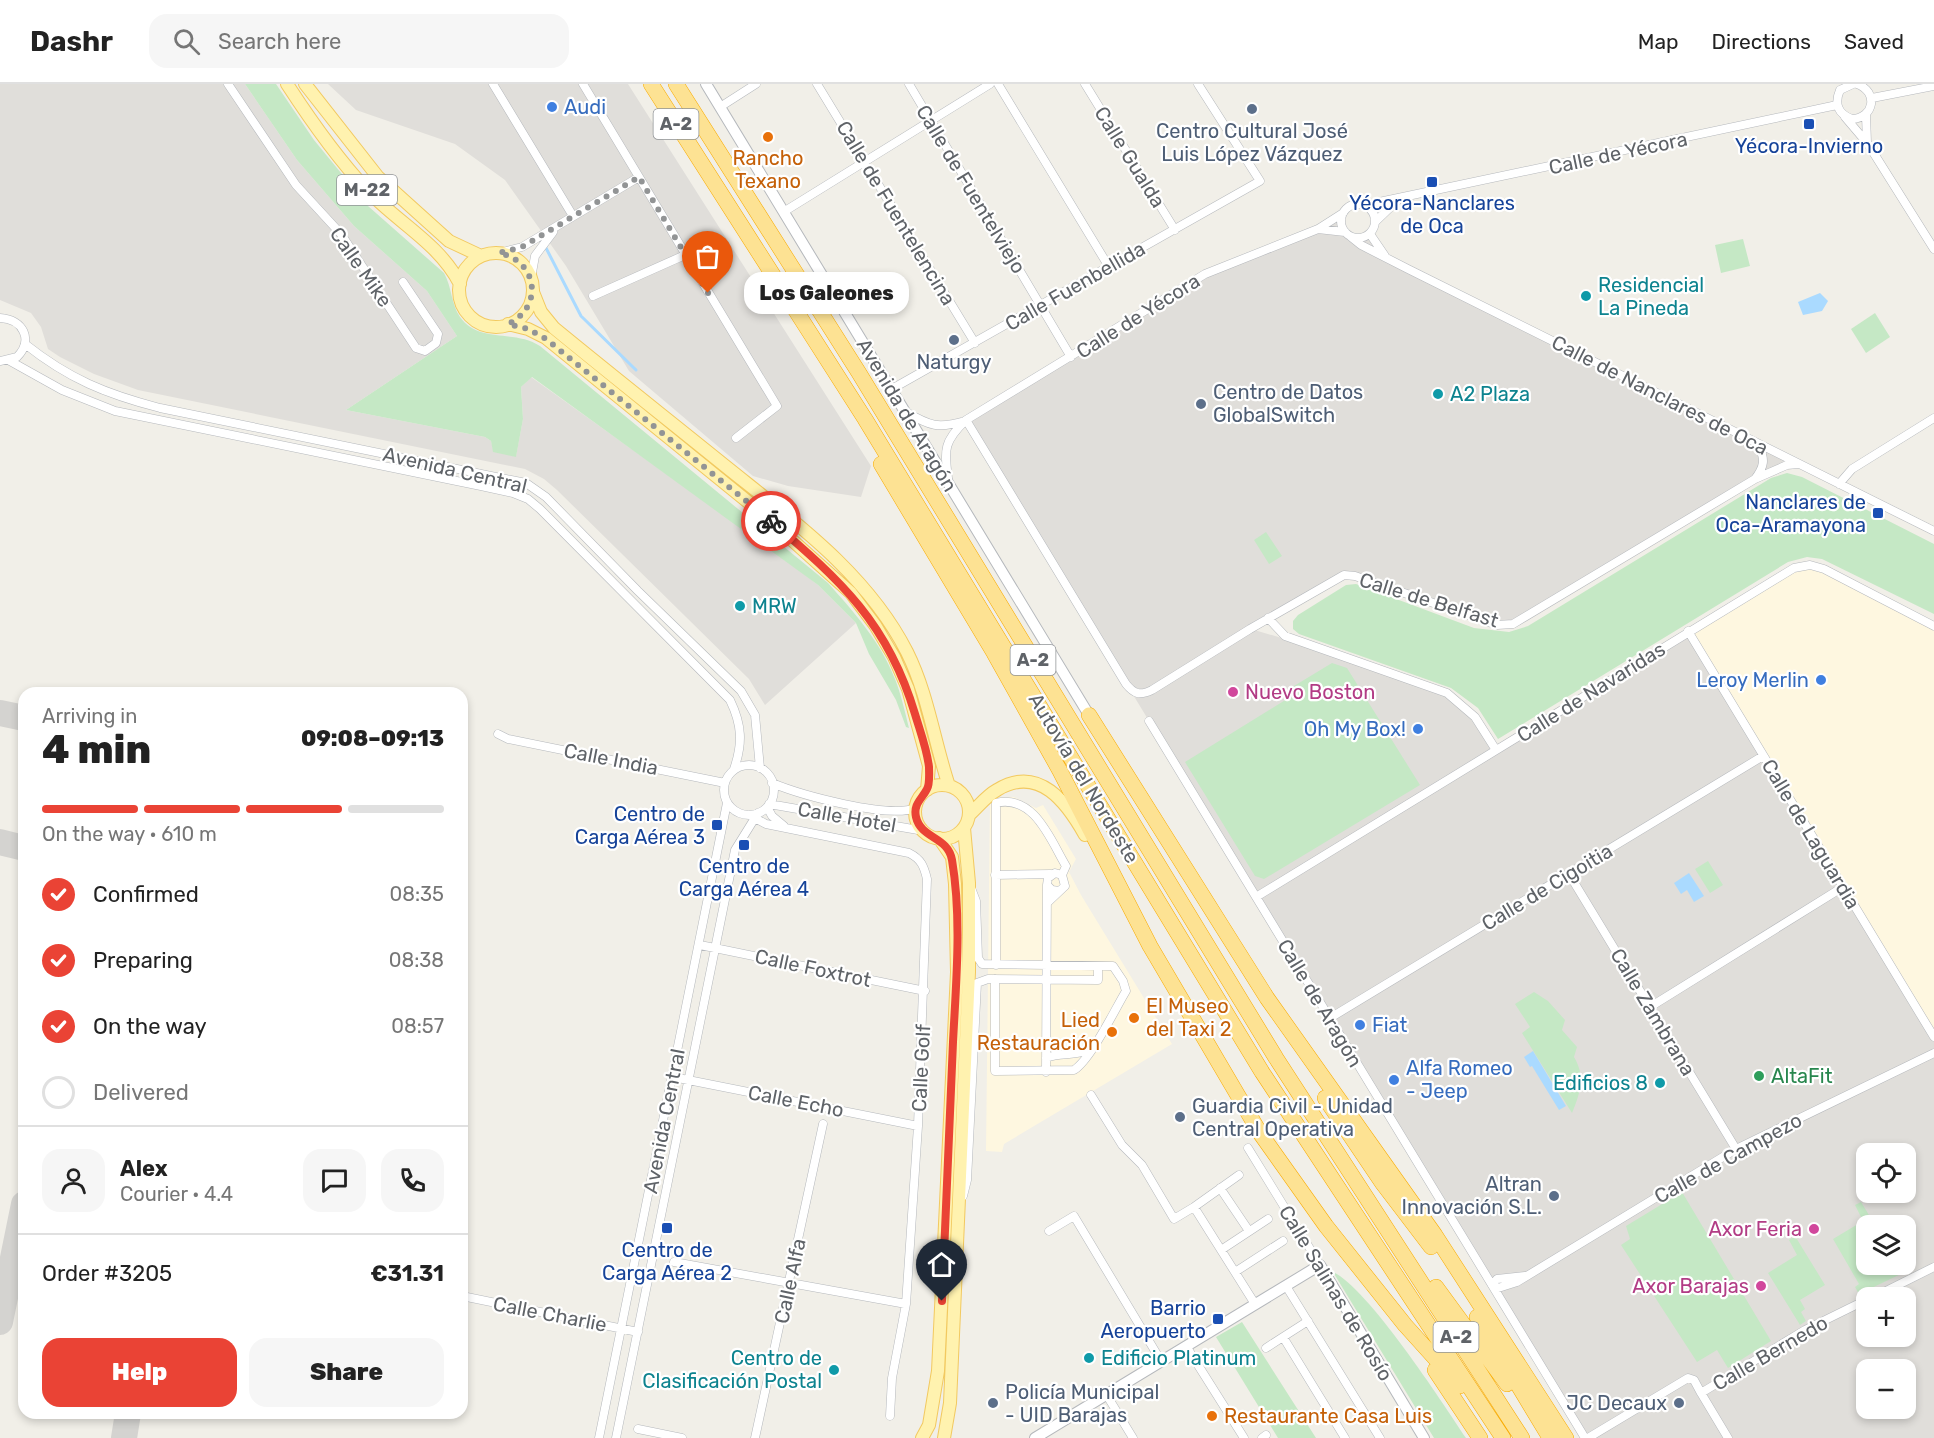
<!DOCTYPE html>
<meta charset="utf-8">
<style>
body{margin:0;font-family:Rubik,sans-serif;background:#f6f6f6;color:#222;height:100vh;display:flex;flex-direction:column;font-size:22px;white-space:nowrap}
*{box-sizing:border-box;margin:0}
p{font-size:20px;color:#767676}
.icon{flex:none;width:33px;height:33px;fill:none;stroke:currentColor;stroke-width:2;stroke-linecap:round;stroke-linejoin:round}
.map{position:relative;flex:1;overflow:hidden}
.details{position:absolute;left:18px;top:603px;width:450px;height:732px;display:flex;flex-direction:column;background:#fff;border-radius:18px;box-shadow:0 3px 9px #0003}
.details>*{flex:none}
.fabs{position:absolute;left:1856px;top:1059px;display:grid;gap:12px}
.fabs a{display:grid;place-items:center;width:60px;height:60px;border-radius:12px;background:#fff;box-shadow:0 3px 9px #0003;font-size:30px}
.pin{position:absolute;display:grid;place-items:center;width:51px;height:51px;color:#fff;margin:-62px -26px;border-radius:50% 50% 50% 0;rotate:-45deg;box-shadow:0 0 6px #0007}
.pin .icon{rotate:45deg}
.courier{position:absolute;display:grid;place-items:center;width:60px;height:60px;margin:-30px;border:4px solid #ea4335;border-radius:50%;background:#fff;color:#222;box-shadow:0 2px 8px #0007}
.bubble{position:absolute;height:42px;border-radius:18px;background:#fff;box-shadow:0 3px 9px #0003;font-size:20px;font-weight:800;line-height:42px;text-align:center}
.head em{font-style:normal;font-weight:800}
.head div{display:flex;flex-direction:column-reverse}
.head{display:flex;align-items:center;justify-content:space-between;height:102px;padding:0 24px}
h1{font-size:39px;font-weight:800;line-height:45px}
.bar{display:grid;grid-template-columns:repeat(4,1fr);gap:9px 6px;align-content:center;height:72px;padding:0 24px}
.bar i{height:8px;border-radius:4px;background:#e0e0e0}
.bar .current{background:#ea4335}
.bar p{grid-column:span 4}
.line{display:flex;align-items:center;gap:15px;padding:0 24px;border-top:2px solid #e0e0e0}
.line div{flex:1}
.round{display:grid;place-items:center;flex:none;width:63px;height:63px;border-radius:18px;background:#f6f6f6}
ol{padding:0 24px;list-style:none}
li{display:flex;align-items:center;gap:18px;height:66px}
li p{margin-inline-start:auto}
li .icon{padding:6px;border-radius:50%;background:#ea4335;color:#fff;stroke-width:4}
li:last-child{color:#767676}
li i{width:33px;height:33px;border:3px solid #e0e0e0;border-radius:50%}
.cta{display:flex;gap:12px;margin-top:auto;padding:12px 24px}
.cta a{flex:1;height:69px;border-radius:18px;background:#ea4335;color:#fff;font-size:24px;font-weight:800;line-height:69px;text-align:center}
.cta a+a{background:#f6f6f6;color:#222}
header{display:flex;align-items:center;gap:36px;box-sizing:border-box;height:84px;padding:0 30px;background:#fff;border-bottom:2px solid #e0e0e0}
header strong{font-size:28px}
nav{display:flex;gap:33px;margin-inline-start:auto;font-size:21px}
.search{width:420px;height:54px;background:#f6f6f6;display:flex;align-items:center;gap:15px;box-sizing:border-box;padding:0 21px;border-radius:18px;color:#767676;font-size:22px}
.map>svg:first-child{display:block}
</style>
<header>
<strong>Dashr</strong>
<div class="search"><svg class="icon" aria-label="search" viewBox="0 0 24 24"><circle cx="10" cy="10" r="6"/><path d="M15 15l6 6"/></svg>Search here</div>
<nav><a>Map</a><a>Directions</a><a>Saved</a></nav>
</header>
<div class="map">
<svg width="1934" height="1354" viewBox="0 0 1934 1354">
<rect width="100%" height="100%" fill="#f1efe8"/>
<path fill="#fef7e0" d="M1810 481 1934 542V953L1688 547 1761 504Z
M1000 713H1014L1036 724 1043 721 1076 775 1069 788 1081 811 1172 960 1004 1060 1002 1068 986 1067 990 718Z"/>
<path fill="#e0deda" fill-rule="evenodd" d="M0 0H245L297 76 354 142 427 207 457 252 346 326 485 353 491 357 493 365 516 372 523 335 521 303 531 293 778 470 818 501 856 539 765 621 749 595 557 406 544 395 525 385 138 306 94 290 60 273 48 265 41 243 31 229 0 216Z
M328 0H628L871 382 861 413 788 402 753 392 629 287 566 182 505 96 455 60 356 26Z
M1343 129 1342 142 1345 148 1358 154 1370 150 1386 174 1798 380 1775 386 1529 533 1497 541 1344 491 1251 545 1343 572 1447 609 1461 619 1496 666 1688 547 1934 953V1354H1585L966 336 1205 190 1318 145ZM1866 1070H1905V1108H1866ZM1866 1142H1905V1180H1866ZM1866 1214H1905V1252H1866ZM1866 1286H1905V1324H1866Z"/>
<path fill="#c5e8c5" d="M245 0H276L314 56 368 122 444 189C452 203 451 220 460 233 479 260 515 245 540 262L828 499C853 527 881 558 895 595 901 610 905 628 909 644L906 643 896 616 869 570 856 539 818 501 532 293 521 303 523 335 516 373 493 368 491 357 485 353 346 326 457 252 427 207 354 142 297 76Z
M1743 155 1750 182 1721 189 1715 161Z
M1875 229 1890 253 1866 269 1851 245Z
M1787 389 1802 393 1934 460V530L1822 475 1807 473 1788 478 1498 655 1478 624 1451 604 1299 550 1293 545V537L1298 531 1346 501 1356 500 1474 544 1509 548 1528 542 1771 394Z
M1266 448 1282 472 1269 480 1254 456Z
M1332 579 1347 584 1420 701 1264 795 1255 792 1185 678 1287 615 1284 608Z
M1708 777 1723 801 1710 809 1695 785Z
M1534 908 1548 917 1565 936 1562 946 1577 963 1574 973C1586 993 1580 1009 1572 1029L1522 949 1530 943 1515 920Z
M1682 1108 1771 1257 1728 1284 1717 1266 1697 1278 1621 1161 1630 1155 1626 1142Z
M1861 1118 1875 1141 1866 1142V1180L1899 1181 1903 1189 1859 1210 1855 1203 1859 1200 1833 1155 1863 1137 1855 1121Z
M1795 1152 1825 1201 1800 1216 1805 1225 1801 1228 1806 1237 1800 1241 1768 1189 1797 1171 1789 1156Z
M1333 1188C1368 1204 1442 1318 1466 1354H1434Z
M1242 1238 1316 1354H1278L1216 1253Z"/>
<path fill="#aadaff" d="M1820 209 1828 217 1822 227 1803 231 1798 218Z
M1689 789 1704 812 1694 818 1687 806 1681 810 1674 799Z
M1533 967 1566 1022 1559 1026 1532 982 1530 983 1524 973Z"/>
<g fill="none" stroke-linecap="round" stroke-linejoin="round">
<path stroke="#aadaff" stroke-width="3" d="M546 164 581 232 636 286"/>
<path stroke="#d4d3d0" stroke-width="26" d="M0 629 24 634
M0 758 24 764
M0 1238 24 1120
M124 1354 128 1329"/>
<g stroke="#b5b8bc" stroke-width="9">
<path id="minor" d="M228 0 296 101 341 150 416 264 425 267 436 259 438 250 403 198
M493 0 573 132
M583 0 777 322 736 354
M817 0 975 259
M909 0 1071 273
M998 0 1109 183
M1085 0 1175 146
M1853 0 1840 6C1834 20 1838 30 1852 35 1874 34 1879 8 1857 0
M1872 14 1934 2
M720 23 756 0
M1866 31 1867 59
M1845 33 1868 60 1934 165
M1341 137a17 17 0 1 1 34 0a17 17 0 1 1-34 0Z
M1365 121 1837 21
M785 127 990 0
M1376 137 1399 115
M1318 145 1345 148
M1370 150 1385 172
M1351 153 1361 161 1408 185 1934 447
M499 169 522 163 639 93
M531 194 535 172 553 148
M593 212 685 171 712 153
M0 234C23 235 34 256 17 273L0 277
M25 260C69 295 106 310 160 324L526 399 546 413 638 507 741 607 755 631 760 684
M10 277 62 306 115 327 481 402 513 409 528 415 540 425 730 616C742 641 743 659 734 685
M890 306 1260 97 1198 0
M906 328C930 342 938 345 965 337
M966 336 1126 600C1134 610 1140 612 1152 606L1250 545 1344 491 1355 492 1497 541 1513 540 1755 395 1787 381 1798 380
M948 394C944 365 944 357 966 336L1205 190 1318 145 1343 129
M1755 395C1764 383 1766 375 1758 362
M1839 400 1852 385 1934 334
M1268 534 1285 552 1447 609 1475 633 1496 666
M1688 547 1934 953
M1149 637 1585 1354
M498 650 508 655 725 699
M724 706a25 25 0 1 1 50 0a25 25 0 1 1-50 0Z
M772 699C801 711 888 735 916 724
M769 720 924 747
M767 723 772 732 784 742
M749 731 766 740 909 769C921 775 924 782 927 795L918 1042 906 1220 892 1294 890 1332
M1569 790 1736 1065
M995 791 1051 790
M971 804 976 817 978 874 982 880 1113 882 1123 897 1126 907C1114 927 1091 975 1074 986L995 987V895
M1256 813 1794 484 1810 481 1824 485 1934 542
M1048 818 1065 802 1062 791 1055 789 1048 794 1047 801 1052 806 1059 807
M700 861 925 907
M996 881V719C1034 710 1050 755 1066 782L1062 791
M1650 923 1843 803
M1330 934 1763 672
M1046 974C1061 967 1081 974 1092 962
M1046 988 1047 801
M673 993 918 1042
M1091 1011 1122 1061 1142 1081 1174 1135 1194 1123 1255 1220
M1248 1064 1320 1181
M1220 1104 1249 1147
M963 1112 967 1096 977 899 988 895 1098 896V882
M1194 1123 1239 1091
M1049 1147 1074 1132 1161 1277
M1221 1166 1268 1135
M674 1178 906 1220
M1235 1188 1283 1157
M1492 1201 1497 1195 1525 1192
M1286 1202 1380 1354
M1495 1205 1517 1198 1736 1065 1934 969
M462 1212 638 1248
M1872 1214 1934 1183
M1308 1237 1283 1253 1345 1354
M1186 1262 1244 1354
M1266 1264 1283 1253
M1701 1309 1728 1354
M1106 1310 1133 1354
M638 1345 682 1354
M599 1354 727 719
M616 1354 735 766 758 729
M755 1354 823 1040
M1262 1354 1266 1351
M1588 1354 1688 1294 1694 1296 1701 1309 1805 1246 1866 1216"/>
</g>
<g stroke="#b5b8bc" stroke-width="12">
<path id="tertiary" d="M706 0 1089 631
M1035 1354 1320 1181 1424 1354"/>
</g>
<g stroke="#f2c960" stroke-width="14">
<path id="primary" d="M287 0C311 37 337 74 367 106 398 139 439 159 460 200
M305 0 378 93 449 157 481 172
M459 206a37 37 0 1 1 74 0a37 37 0 1 1-74 0Z
M533 208 541 228 554 244C610 290 667 335 724 381 791 435 867 489 907 568 928 610 934 657 949 702
M508 240 528 245 546 254 764 431 851 509 875 541 894 573 908 605 929 682 927 706
M915 728a27 27 0 1 1 54 0a27 27 0 1 1-54 0Z
M969 731C978 723 986 712 997 706 1039 680 1067 719 1085 751
M922 1354 929 1341 938 1287 957 888 955 800 952 773 939 754
M944 1354 950 1319 969 888V799L964 744"/>
</g>
<g stroke="#f9ab00" stroke-width="16">
<path id="motorway" d="M651 0 865 335 1262 988 1503 1354
M676 0 859 289 1276 974 1522 1354
M881 380 994 569 1060 687 1150 862 1260 1049 1326 1142 1405 1241 1460 1302
M1089 631 1267 914 1435 1151 1566 1354
M1325 1014 1383 1100 1431 1163
M1436 1203 1507 1300
M1477 1233 1550 1354
M1435 1286 1480 1354"/>
</g>
<use href="#minor" stroke="#fff" stroke-width="8"/>
<use href="#tertiary" stroke="#fff" stroke-width="10"/>
<use href="#primary" stroke="#fff2af" stroke-width="12"/>
<use href="#motorway" stroke="#fde293" stroke-width="15"/>
</g>
<g fill="none" stroke-linecap="round" stroke-linejoin="round">
<path stroke="#929495" stroke-width="6" stroke-dasharray="0 10.8" d="M708 209 639 93 522 163 499 169C538 177 544 223 508 240L528 245 546 255 771 437"/>
<path stroke="#ea4335" stroke-width="8" d="M771 437C841 497 888 539 915 630 920 647 927 665 929 683 929 689 930 700 927 705 922 715 913 720 916 733 921 755 948 752 952 776 962 835 956 899 953 958 950 1044 945 1130 942 1217"/>
</g>
<g fill="#3f7fe0" stroke="#fff" stroke-width="2">
<circle cx="552" cy="23" r="6"/>
<circle cx="1821" cy="596" r="6"/>
<circle cx="1418" cy="645" r="6"/>
<circle cx="1360" cy="941" r="6"/>
<circle cx="1394" cy="996" r="6"/>
</g>
<g fill="#5c6f8a" stroke="#fff" stroke-width="2">
<circle cx="1252" cy="25" r="6"/>
<circle cx="954" cy="256" r="6"/>
<circle cx="1201" cy="320" r="6"/>
<circle cx="1180" cy="1033" r="6"/>
<circle cx="1554" cy="1112" r="6"/>
<circle cx="993" cy="1319" r="6"/>
<circle cx="1679" cy="1319" r="6"/>
</g>
<g fill="#1a4fb4" stroke="#fff" stroke-width="2">
<rect x="1803" y="34" width="12" height="12" rx="3"/>
<rect x="1426" y="92" width="12" height="12" rx="3"/>
<rect x="1872" y="423" width="12" height="12" rx="3"/>
<rect x="711" y="735" width="12" height="12" rx="3"/>
<rect x="738" y="755" width="12" height="12" rx="3"/>
<rect x="661" y="1138" width="12" height="12" rx="3"/>
<rect x="1212" y="1229" width="12" height="12" rx="3"/>
</g>
<g fill="#e8710a" stroke="#fff" stroke-width="2">
<circle cx="768" cy="53" r="6"/>
<circle cx="1134" cy="934" r="6"/>
<circle cx="1112" cy="948" r="6"/>
<circle cx="1212" cy="1332" r="6"/>
</g>
<g fill="#0f9aa8" stroke="#fff" stroke-width="2">
<circle cx="1586" cy="212" r="6"/>
<circle cx="1438" cy="310" r="6"/>
<circle cx="740" cy="522" r="6"/>
<circle cx="1660" cy="999" r="6"/>
<circle cx="1089" cy="1274" r="6"/>
<circle cx="834" cy="1286" r="6"/>
</g>
<g fill="#d1479c" stroke="#fff" stroke-width="2">
<circle cx="1233" cy="608" r="6"/>
<circle cx="1814" cy="1145" r="6"/>
<circle cx="1761" cy="1202" r="6"/>
</g>
<circle fill="#2e9e5b" stroke="#fff" stroke-width="2" cx="1759" cy="992" r="6"/>
<g text-anchor="middle" dominant-baseline="central" stroke-width="4.5" stroke-linejoin="round" paint-order="stroke">
<g fill="#fff" stroke="#8f9295" stroke-width="1.5">
<rect x="653.5" y="25" width="45" height="30" rx="4.5"/>
<rect x="337" y="91" width="60" height="30" rx="4.5"/>
<rect x="1010.5" y="561" width="45" height="30" rx="4.5"/>
<rect x="1433.5" y="1238" width="45" height="30" rx="4.5"/>
</g>
<g font-size="18" font-weight="bold" fill="#5f6368">
<text x="676" y="40">A-2</text>
<text x="367" y="106">M-22</text>
<text x="1033" y="576">A-2</text>
<text x="1456" y="1253">A-2</text>
</g>
<g font-size="20" fill="#366cbe" stroke="#fff" text-anchor="start">
<text x="564" y="23">Audi</text>
<text x="1809" y="596" text-anchor="end">Leroy Merlin</text>
<text x="1406" y="645" text-anchor="end">Oh My Box!</text>
<text x="1372" y="941">Fiat</text>
<text x="1406" y="984">Alfa Romeo<tspan x="1406" dy="23">- Jeep</tspan></text>
</g>
<g font-size="20" fill="#4e5e75" stroke="#fff" text-anchor="start">
<text x="1252" y="47" text-anchor="middle">Centro Cultural José<tspan x="1252" dy="23">Luis López Vázquez</tspan></text>
<text x="954" y="278" text-anchor="middle">Naturgy</text>
<text x="1213" y="308">Centro de Datos<tspan x="1213" dy="23">GlobalSwitch</tspan></text>
<text x="1192" y="1022">Guardia Civil - Unidad<tspan x="1192" dy="23">Central Operativa</tspan></text>
<text x="1542" y="1100" text-anchor="end">Altran<tspan x="1542" dy="23">Innovación S.L.</tspan></text>
<text x="1005" y="1308">Policía Municipal<tspan x="1005" dy="23">- UID Barajas</tspan></text>
<text x="1667" y="1319" text-anchor="end">JC Decaux</text>
</g>
<g font-size="20" fill="#164399" stroke="#fff">
<text x="1809" y="62">Yécora-Invierno</text>
<text x="1432" y="119">Yécora-Nanclares<tspan x="1432" dy="23">de Oca</tspan></text>
<text x="1866" y="418" text-anchor="end">Nanclares de<tspan x="1866" dy="23">Oca-Aramayona</tspan></text>
<text x="705" y="730" text-anchor="end">Centro de<tspan x="705" dy="23">Carga Aérea 3</tspan></text>
<text x="744" y="782">Centro de<tspan x="744" dy="23">Carga Aérea 4</tspan></text>
<text x="667" y="1166">Centro de<tspan x="667" dy="23">Carga Aérea 2</tspan></text>
<text x="1206" y="1224" text-anchor="end">Barrio<tspan x="1206" dy="23">Aeropuerto</tspan></text>
</g>
<g font-size="20" fill="#5f6368" stroke="#fff">
<text transform="translate(1618 69) rotate(-12)">Calle de Yécora</text>
<text transform="translate(1130 73) rotate(58)">Calle Gualda</text>
<text transform="translate(971 105) rotate(59)">Calle de Fuentelviejo</text>
<text transform="translate(896 129) rotate(59)">Calle de Fuentelencina</text>
<text transform="translate(361 183) rotate(55)">Calle Mike</text>
<text transform="translate(1075 202) rotate(-30)">Calle Fuenbellida</text>
<text transform="translate(1138 232) rotate(-32)">Calle de Yécora</text>
<text transform="translate(1660 311) rotate(27)">Calle de Nanclares de Oca</text>
<text transform="translate(907 331) rotate(59)">Avenida de Aragón</text>
<text transform="translate(455 386) rotate(13)">Avenida Central</text>
<text transform="translate(1429 516) rotate(17)">Calle de Belfast</text>
<text transform="translate(1591 608) rotate(-32)">Calle de Navaridas</text>
<text transform="translate(611 675) rotate(11)">Calle India</text>
<text transform="translate(1084 694) rotate(59)">Autovía del Nordeste</text>
<text transform="translate(847 733) rotate(10)">Calle Hotel</text>
<text transform="translate(1811 750) rotate(59)">Calle de Laguardia</text>
<text transform="translate(1547 803) rotate(-31)">Calle de Cigoitia</text>
<text transform="translate(813 884) rotate(12)">Calle Foxtrot</text>
<text transform="translate(1320 919) rotate(59)">Calle de Aragón</text>
<text transform="translate(1653 928) rotate(59)">Calle Zambrana</text>
<text transform="translate(921 984) rotate(-87)">Calle Golf</text>
<text transform="translate(796 1017) rotate(11)">Calle Echo</text>
<text transform="translate(664 1037) rotate(-79)">Avenida Central</text>
<text transform="translate(1728 1074) rotate(-29)">Calle de Campezo</text>
<text transform="translate(790 1197) rotate(-78)">Calle Alfa</text>
<text transform="translate(1336 1209) rotate(59)">Calle Salinas de Rosío</text>
<text transform="translate(550 1230) rotate(11)">Calle Charlie</text>
<text transform="translate(1770 1269) rotate(-30)">Calle Bernedo</text>
</g>
<g font-size="20" fill="#c56008" stroke="#fff" text-anchor="start">
<text x="768" y="74" text-anchor="middle">Rancho<tspan x="768" dy="23">Texano</tspan></text>
<text x="1146" y="922">El Museo<tspan x="1146" dy="23">del Taxi 2</tspan></text>
<text x="1100" y="936" text-anchor="end">Lied<tspan x="1100" dy="23">Restauración</tspan></text>
<text x="1224" y="1332">Restaurante Casa Luis</text>
</g>
<g font-size="20" fill="#0d838f" stroke="#fff" text-anchor="start">
<text x="1598" y="201">Residencial<tspan x="1598" dy="23">La Pineda</tspan></text>
<text x="1450" y="310">A2 Plaza</text>
<text x="752" y="522">MRW</text>
<text x="1648" y="999" text-anchor="end">Edificios 8</text>
<text x="822" y="1274" text-anchor="end">Centro de<tspan x="822" dy="23">Clasificación Postal</tspan></text>
<text x="1101" y="1274">Edificio Platinum</text>
</g>
<g font-size="20" fill="#b23c85" stroke="#fff" text-anchor="end">
<text x="1245" y="608" text-anchor="start">Nuevo Boston</text>
<text x="1802" y="1145">Axor Feria</text>
<text x="1749" y="1202">Axor Barajas</text>
</g>
<g font-size="20" fill="#27864d" stroke="#fff" text-anchor="start">
<text x="1771" y="992">AltaFit</text>
</g>
</g>
</svg>
<div class="fabs">
<a><svg class="icon" aria-label="locate" viewBox="0 0 24 24"><circle cx="12" cy="12" r="6"/><path d="M12 2v4M12 18v4M2 12h4M18 12h4"/></svg></a>
<a><svg class="icon" aria-label="layers" viewBox="0 0 24 24"><path d="M12 4l9 5-9 5-9-5zM3 14l9 5 9-5"/></svg></a>
<a>+</a>
<a>−</a>
</div>
<div class="pin" style="left:708px;top:209px;background:#ea580c"><svg class="icon" aria-label="bag" viewBox="0 0 24 24"><path d="M5 8h14l-1 12H6zM9 8a3 3 0 0 1 6 0"/></svg></div>
<div class="pin" style="left:942px;top:1217px;background:#1f2937"><svg class="icon" aria-label="home" viewBox="0 0 24 24"><path d="M3 11l9-7 9 7M6 9v11h12V9"/></svg></div>
<div class="courier" style="left:771px;top:437px"><svg class="icon" aria-label="bike" viewBox="0 0 24 24"><circle cx="6" cy="16" r="4"/><circle cx="18" cy="16" r="4"/><path d="M6 16l4-8h5l3 8M10 8l3 8H6M13 5h3"/></svg></div>
<div class="bubble" style="left:744px;top:188px;width:165px">Los Galeones</div>
<section class="details">
<div class="head"><div><h1>4 min</h1><p>Arriving in</p></div><em>09:08–09:13</em></div>
<div class="bar"><i class="current"></i><i class="current"></i><i class="current"></i><i></i><p>On the way · 610 m</p></div>
<ol>
<li><svg class="icon" aria-label="check" viewBox="0 0 24 24"><path d="M5 12l5 5 9-10"/></svg>Confirmed<p>08:35</p></li>
<li><svg class="icon" aria-label="check" viewBox="0 0 24 24"><path d="M5 12l5 5 9-10"/></svg>Preparing<p>08:38</p></li>
<li><svg class="icon" aria-label="check" viewBox="0 0 24 24"><path d="M5 12l5 5 9-10"/></svg>On the way<p>08:57</p></li>
<li><i></i>Delivered</li>
</ol>
<div class="line" style="height:108px"><a class="round"><svg class="icon" aria-label="person" viewBox="0 0 24 24"><circle cx="12" cy="8" r="4"/><path d="M4 21q1-7 8-7t8 7"/></svg></a><div><b>Alex</b><p>Courier · 4.4</p></div><a class="round"><svg class="icon" aria-label="chat" viewBox="0 0 24 24"><path d="M4 5h16v11H9l-5 4z"/></svg></a><a class="round"><svg class="icon" aria-label="phone" viewBox="0 0 24 24"><path d="M5 4h4l2 5-3 2q2 4 5 5l2-3 5 2v4C11 20 4 13 5 4z"/></svg></a></div>
<div class="line" style="height:78px"><div>Order #3205</div><b>€31.31</b></div>
<div class="cta"><a>Help</a><a>Share</a></div>
</section>
</div>
